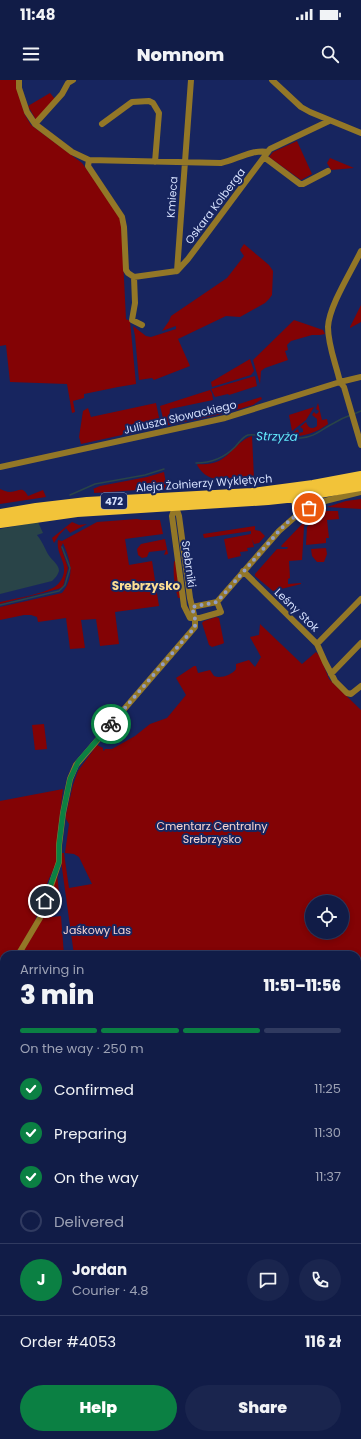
<!DOCTYPE html>
<meta charset="utf-8">
<style>
body{margin:0;font-family:Poppins,sans-serif;background:#1a254e;color:#f1f3f6;height:100vh;display:flex;flex-direction:column;font-size:15px;white-space:nowrap}
*{box-sizing:border-box;margin:0}
p{font-size:13px;color:#9ca1b4}
.icon{flex:none;width:22px;height:22px;fill:none;stroke:currentColor;stroke-width:2;stroke-linecap:round;stroke-linejoin:round}
.map{position:relative;flex:1;overflow:hidden}
.sheet{position:absolute;left:0px;top:871px;width:361px;height:488px;display:flex;flex-direction:column;background:#111c47;border-radius:12px 12px 0 0;box-shadow:0 2px 6px #0003,0 0 0 1px #303a60}
.sheet>*{flex:none}
.controls{position:absolute;left:305px;top:815px;display:grid;gap:8px}
.controls a{display:grid;place-items:center;width:44px;height:44px;border-radius:50%;background:#111c47;box-shadow:0 2px 6px #0003,0 0 0 1px #303a60;font-size:20px}
.pin{position:absolute;display:grid;place-items:center;width:34px;height:34px;color:#fff;margin:-17px;border:2px solid #fff;border-radius:50%;box-shadow:0 1px 4px #0007}
.courier{position:absolute;display:grid;place-items:center;width:40px;height:40px;margin:-20px;border:3px solid #0b8043;border-radius:50%;background:#fff;color:#222;box-shadow:0 1px 5px #0007}
.head em{font-style:normal;font-weight:800}
.head div{display:flex;flex-direction:column-reverse}
.head{display:flex;align-items:center;justify-content:space-between;height:68px;padding:0 20px}
h1{font-size:26px;font-weight:800;line-height:30px}
.bar{display:grid;grid-template-columns:repeat(4,1fr);gap:6px 4px;align-content:center;height:48px;padding:0 20px}
.bar i{height:5px;border-radius:3px;background:#303a60}
.bar .active{background:#0b8043}
.bar p{grid-column:span 4}
.line{display:flex;align-items:center;gap:10px;padding:0 20px;border-top:1px solid #303a60}
.line div{flex:1}
.round{display:grid;place-items:center;flex:none;width:42px;height:42px;border-radius:21px;background:#1a254e}
ol{padding:0 20px;list-style:none}
li{display:flex;align-items:center;gap:12px;height:44px}
li p{margin-inline-start:auto}
li .icon{padding:4px;border-radius:50%;background:#0b8043;color:#fff;stroke-width:4}
li:last-child{color:#9ca1b4}
li i{width:22px;height:22px;border:2px solid #303a60;border-radius:50%}
.primary-button{display:flex;gap:8px;margin-top:auto;padding:8px 20px}
.primary-button a{flex:1;height:46px;border-radius:24px;background:#0b8043;color:#fff;font-size:16px;font-weight:800;line-height:46px;text-align:center}
.primary-button a+a{background:#1a254e;color:#f1f3f6}
.status{display:flex;justify-content:space-between;align-items:center;height:28px;padding:0 20px;background:#111c47;direction:ltr}
.status svg{height:11px;fill:currentColor}
header{display:flex;justify-content:space-between;align-items:center;height:52px;padding:0 20px;background:#111c47;font-size:18px;font-weight:800}
.map>svg:first-child{display:block}
</style>
<div class="status"><b>11:48</b><svg viewBox="0 0 49 12"><path d="M0 12V9h3v3zM5 12V6h3v6zM10 12V3h3v9zM15 12V0h3v12zM26 1h20v11H26zM47 4h2v5h-2z"/></svg></div>
<header><svg class="icon" aria-label="menu" viewBox="0 0 24 24"><path d="M4 6h16M4 12h16M4 18h16"/></svg>Nomnom<svg class="icon" aria-label="search" viewBox="0 0 24 24"><circle cx="10" cy="10" r="6"/><path d="M15 15l6 6"/></svg></header>
<div class="map">
<svg width="361" height="1359" viewBox="0 0 361 1359">
<rect width="100%" height="100%" fill="#17255f"/>
<path fill="#830305" fill-rule="evenodd" d="M0 0H17V10L25 35 31 45 82 83 98 105 121 139 126 239 130 241 136 304 118 307 84 314V318L73 321 75 332 72 333 67 304 10 302 6 265 0 266Z
M50 13 55 19 36 40 28 26Z
M297 61 312 94 301 100 269 77 273 72Z
M330 78 354 88 331 90 327 83Z
M244 164 269 185 273 191 272 215 269 219 265 223 240 237 226 236 178 259 190 286 154 300 152 298 139 300 135 256 133 246 146 256 151 257 176 249V246L162 251 169 241 171 236 227 198 244 176 240 170Z
M361 225V242L350 248V247Z
M294 240 323 250 325 254 320 255H312L291 261 287 265 288 270 285 271 288 280 265 288 261 291 260 304 253 280Z
M250 279 254 291 251 295 212 307 211 302Z
M255 296 257 306 229 315 228 314 215 317 211 309Z
M210 310 212 313 213 320 170 329 169 340 222 330V334L165 346 160 326Z
M261 317 262 319 253 325 229 332 227 328Z
M156 323 161 347 129 354 128 352 123 353 122 355 81 364 79 357 83 331 88 328 91 337Z
M318 323 322 340 327 339 328 344C316 353 305 356 290 357V355L298 349 299 353 303 352V349L300 347 306 342C308 348 312 350 317 346V339L312 335 314 332 316 334 318 333 319 331 316 329Z
M314 327 306 340 292 351 289 335Z
M252 356 254 398 252 399 243 400 242 395C224 400 208 404 197 385L198 384C229 387 230 364 252 356Z
M164 392 167 409 166 410H138L94 413V410L93 409 100 406 147 397Z
M0 409C3 410 7 412 10 412 19 412 22 405 28 416L43 410 46 417 0 424Z
M361 419V429L327 427 346 421Z
M322 425V427L309 441 306 442 299 437Z
M323 431H338L339 439 327 440 329 458H326V463L306 465 307 447Z
M137 439 142 440H160L163 454 125 459 129 485 152 481 159 526 115 532 119 564 100 566 96 539 81 540 85 568 70 569 66 538 38 542 37 537 31 535H24L0 540V527L62 513C75 497 71 481 63 463L61 467 68 488 63 507 58 509 0 524V522C13 519 49 513 57 505 61 502 64 495 64 491 65 480 56 473 58 460L62 461 97 442Z
M72 442 79 445 87 444 70 453 66 448 59 455 54 463 52 458Z
M303 443 305 444 304 447 302 480 289 481 290 498 288 499V504L301 503V504L273 511 255 496V494L277 469H287L288 467H282L281 466Z
M255 446V450L260 451 265 456 259 463 254 464 252 459 254 467 247 468 248 471 240 472 241 476 228 479 224 459 251 454V451L204 458 203 454Z
M165 459 168 474 164 475 166 470 149 472 147 477 142 478 138 475 137 469 141 464Z
M326 468 327 474 324 482H317L312 476 311 469Z
M174 481 176 482 181 518H178C174 505 173 494 174 481Z
M216 537 219 538 224 563 222 564 212 567 209 565 202 543 204 541Z
M260 544 302 584 316 572 320 576 329 599 361 630V1359H341L337 1355H357V875H74L61 781 62 773H64L69 808 92 804 79 777 74 774 65 773 69 744 66 739V735L73 705 78 691 97 665 103 668V670L104 671 105 669H112L135 656 150 644 167 638 186 615 176 598 194 586H196L198 593 210 590 214 596C220 599 232 595 236 589V584L249 580 255 587 261 577 250 557 259 555ZM312 822H342V852H312Z
M44 644 47 669 35 670 32 645Z
M63 709 57 757V781L48 801 35 841 16 875H4V904L0 913V721Z
M57 794 60 821 47 822Z
M61 836 64 875H21L42 838Z
M4 915V1198H0V925Z
M0 1205H4V1355H65L69 1359H0Z
M117 1355H314L320 1359H118Z"/>
<path fill="#294448" d="M38 442 43 453 37 455C44 464 45 470 50 477 53 481 59 485 59 491 58 495 55 498 52 501L0 514V449Z"/>
<g fill="none" stroke-linecap="round" stroke-linejoin="round">
<path stroke="#294448" stroke-width="1.5" d="M354 334 361 331
M196 383C211 383 224 378 235 367 239 363 242 357 248 355 253 354 256 355 261 356 273 358 288 359 301 358 315 357 322 349 334 343 339 340 345 337 351 335
M70 415 95 404 145 395 164 389
M0 525 59 511 65 505 70 488 62 467"/>
<path stroke="#937727" stroke-width="6" d="M19 0V8L27 32 35 44 72 72 89 80 221 83C236 80 252 69 268 72
M272 0 301 27 310 32 361 53
M35 44 62 14 68 3 73 0
M102 44 132 22 149 21 153 23 159 33 155 82
M264 77 300 104H303L328 91
M89 80 88 86 122 137 124 147 126 190 128 193 134 197 135 223 132 240 142 245
M361 171C351 192 329 226 328 247 328 266 336 284 340 302L344 307 361 365
M177 191 188 179 270 69 329 41
M134 197 177 191 191 0
M0 387 225 338 340 302 361 297
M175 427 172 436 184 526 190 538H200L221 532 217 522
M243 491 317 564 325 582 335 601 347 613 351 614 361 606
M217 522 279 451 296 436 309 427 325 421 361 412
M192 527 217 522
M317 564 361 519
M331 594 361 563
M18 875 40 838 59 782V765L63 733 70 699 76 685 195 547V539L190 518 179 436 175 424
M0 919 4 909"/>
<path stroke="#f2c339" stroke-width="10" d="M296 417 297 426 303 431
M0 434 36 428 87 422 252 413 313 405 361 396
M0 443 77 432 268 420 296 417 361 406"/>
</g>
<g fill="none" stroke-linecap="round" stroke-linejoin="round">
<path stroke="#929ec5" stroke-width="4" stroke-dasharray="0 7.2" d="M111 644 195 547V539L192 527 217 522 279 451 290 440 309 428"/>
<path stroke="#0b8043" stroke-width="5" d="M45 821 59 782V765L63 733 70 699 78 682 111 644"/>
</g>
<g text-anchor="middle" dominant-baseline="central" stroke-width="4" stroke-linejoin="round" paint-order="stroke">
<rect fill="#17255f" stroke="#9ba7cd" stroke-width="1" x="101" y="413" width="26" height="16" rx="3"/>
<g font-size="10" font-weight="bold" fill="#d4dffc">
<text x="114" y="421">472</text>
</g>
<g font-size="11" fill="#d4dffc" stroke="#17255f">
<text transform="translate(172 117) rotate(-86)">Kmieca</text>
<text transform="translate(215 126) rotate(-53)">Oskara Kolberga</text>
<text transform="translate(180 337) rotate(-13)">Juliusza Słowackiego</text>
<text transform="translate(204 403) rotate(-4)">Aleja Żołnierzy Wyklętych</text>
<text transform="translate(189 484) rotate(82)">Srebrniki</text>
<text transform="translate(297 530) rotate(44)">Leśny Stok</text>
</g>
<g font-size="11" fill="#f7d4cf" stroke="#17255f">
<text x="212" y="746">Cmentarz Centralny<tspan x="212" dy="13">Srebrzysko</tspan></text>
<text x="97" y="850">Jaśkowy Las</text>
</g>
<g font-size="12" font-style="italic" fill="#62e8fb" stroke="#17255f">
<text transform="translate(277 356) rotate(1)">Strzyża</text>
</g>
<g font-size="12" font-weight="bold" fill="#fdde93" stroke="#17255f">
<text x="146" y="505">Srebrzysko</text>
</g>
</g>
</svg>
<div class="controls">
<a><svg class="icon" aria-label="locate" viewBox="0 0 24 24"><circle cx="12" cy="12" r="6"/><path d="M12 2v4M12 18v4M2 12h4M18 12h4"/></svg></a>
</div>
<div class="pin" style="left:309px;top:428px;background:#ea580c"><svg class="icon" aria-label="bag" viewBox="0 0 24 24"><path d="M5 8h14l-1 12H6zM9 8a3 3 0 0 1 6 0"/></svg></div>
<div class="pin" style="left:45px;top:821px;background:#1f2937"><svg class="icon" aria-label="home" viewBox="0 0 24 24"><path d="M3 11l9-7 9 7M6 9v11h12V9"/></svg></div>
<div class="courier" style="left:111px;top:644px"><svg class="icon" aria-label="bike" viewBox="0 0 24 24"><circle cx="6" cy="16" r="4"/><circle cx="18" cy="16" r="4"/><path d="M6 16l4-8h5l3 8M10 8l3 8H6M13 5h3"/></svg></div>
<section class="sheet">
<div class="head"><div><h1>3 min</h1><p>Arriving in</p></div><em>11:51–11:56</em></div>
<div class="bar"><i class="active"></i><i class="active"></i><i class="active"></i><i></i><p>On the way · 250 m</p></div>
<ol>
<li><svg class="icon" aria-label="check" viewBox="0 0 24 24"><path d="M5 12l5 5 9-10"/></svg>Confirmed<p>11:25</p></li>
<li><svg class="icon" aria-label="check" viewBox="0 0 24 24"><path d="M5 12l5 5 9-10"/></svg>Preparing<p>11:30</p></li>
<li><svg class="icon" aria-label="check" viewBox="0 0 24 24"><path d="M5 12l5 5 9-10"/></svg>On the way<p>11:37</p></li>
<li><i></i>Delivered</li>
</ol>
<div class="line" style="height:72px"><b class="round" style="background:#0b8043;color:#fff">J</b><div><b>Jordan</b><p>Courier · 4.8</p></div><a class="round"><svg class="icon" aria-label="chat" viewBox="0 0 24 24"><path d="M4 5h16v11H9l-5 4z"/></svg></a><a class="round"><svg class="icon" aria-label="phone" viewBox="0 0 24 24"><path d="M5 4h4l2 5-3 2q2 4 5 5l2-3 5 2v4C11 20 4 13 5 4z"/></svg></a></div>
<div class="line" style="height:52px"><div>Order #4053</div><b>116 zł</b></div>
<div class="primary-button"><a>Help</a><a>Share</a></div>
</section>
</div>
